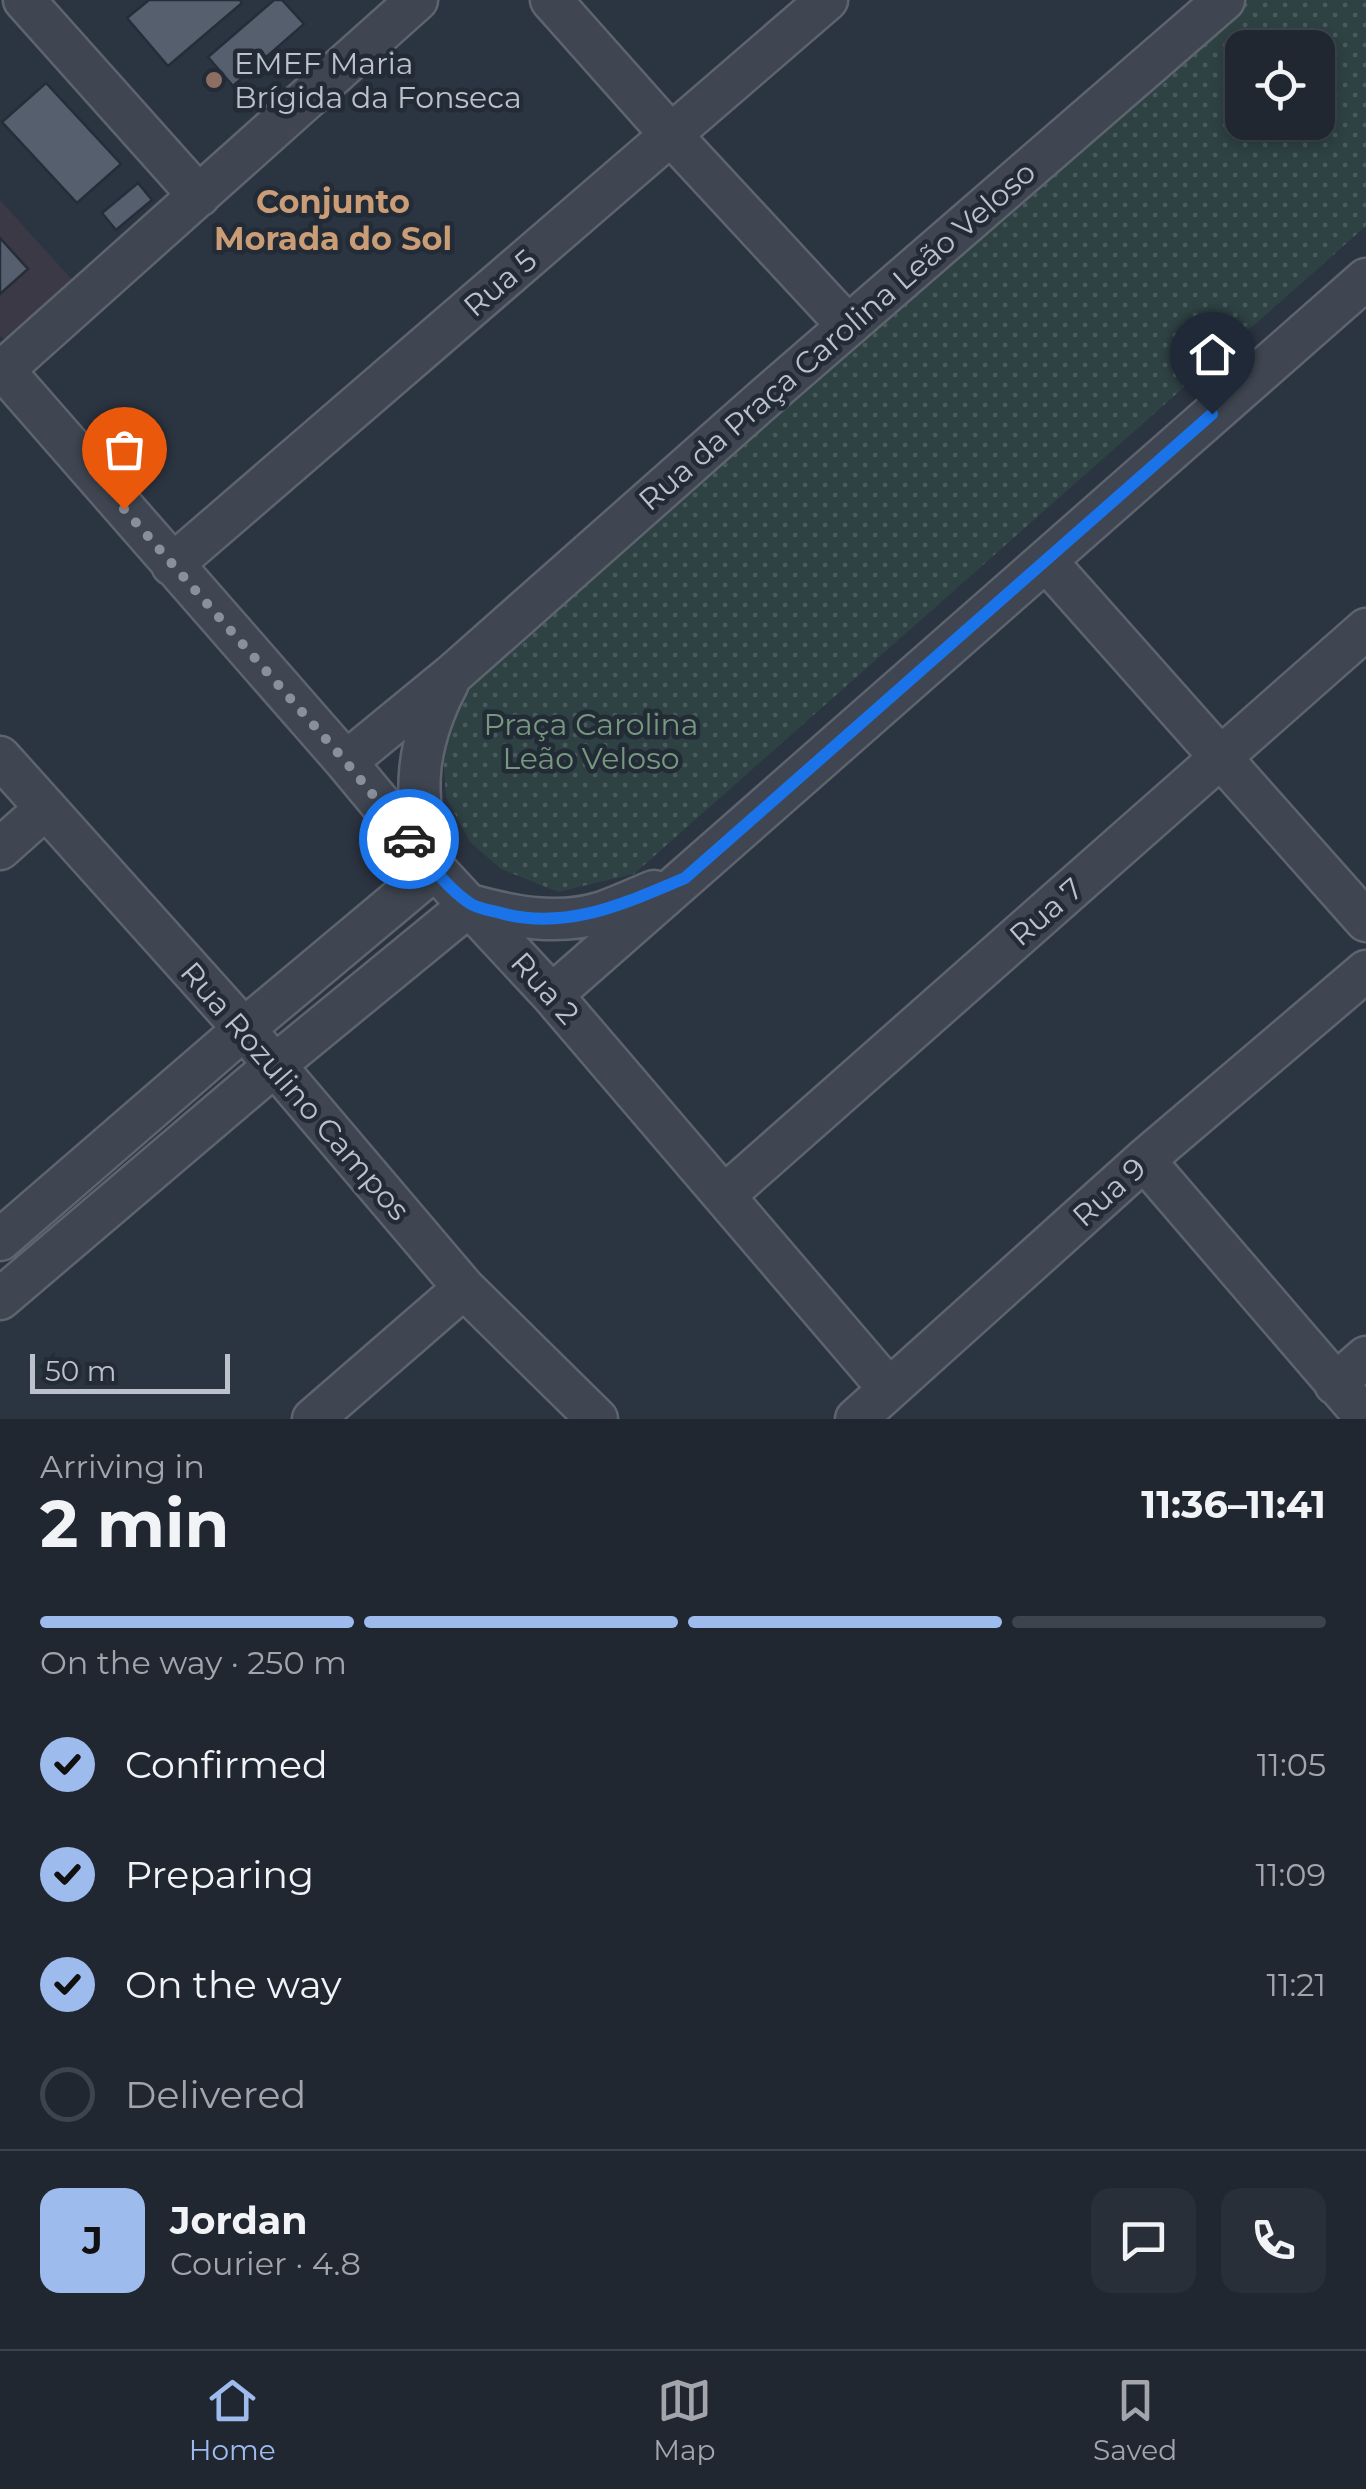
<!DOCTYPE html>
<meta charset="utf-8">
<style>
body{margin:0;font-family:Montserrat,sans-serif;background:#282f39;color:#f1f3f6;height:100vh;display:flex;flex-direction:column;font-size:38px;white-space:nowrap}
*{box-sizing:border-box;margin:0}
p{font-size:32px;color:#a2a5ab}
.icon{flex:none;width:55px;height:55px;fill:none;stroke:currentColor;stroke-width:2;stroke-linecap:round;stroke-linejoin:round}
.map{position:relative;height:1419px;overflow:hidden}
.sheet{display:flex;flex-direction:column;background:#202731;flex:1}
.sheet>*{flex:none}
.fabs{position:absolute;left:1225px;top:30px;display:grid;gap:20px}
.fabs a{display:grid;place-items:center;width:110px;height:110px;border-radius:20px;background:#202731;box-shadow:0 5px 15px #0003,0 0 0 2px #3d444d;font-size:50px}
.scale{position:absolute;left:30px;bottom:25px;width:200px;box-sizing:border-box;padding-left:10px;border:5px solid #bcc1cb;border-top:0;font-size:28px;line-height:35px;white-space:nowrap;color:#bcc1cb;-webkit-text-stroke:8px #232b36;paint-order:stroke}
.pin{position:absolute;display:grid;place-items:center;width:85px;height:85px;color:#fff;margin:-102px -42px;border-radius:50% 50% 50% 0;rotate:-45deg;box-shadow:0 0 10px #0007}
.pin .icon{rotate:45deg}
.courier{position:absolute;display:grid;place-items:center;width:100px;height:100px;margin:-50px;border:8px solid #1a73e8;border-radius:50%;background:#fff;color:#222;box-shadow:0 2px 12px #0007}
.headline em{font-style:normal;font-weight:700}
.headline div{display:flex;flex-direction:column-reverse}
.headline{display:flex;align-items:center;justify-content:space-between;height:170px;padding:0 40px}
h1{font-size:65px;font-weight:700;line-height:75px}
.bar{display:grid;grid-template-columns:repeat(4,1fr);gap:15px 10px;align-content:center;height:120px;padding:0 40px}
.bar i{height:12px;border-radius:8px;background:#3d444d}
.bar .active{background:#9ebbed}
.bar p{grid-column:span 4}
.line{display:flex;align-items:center;gap:25px;padding:0 40px;border-top:2px solid #3d444d}
.line div{flex:1}
.round{display:grid;place-items:center;flex:none;width:105px;height:105px;border-radius:20px;background:#282f39}
ol{padding:0 40px;list-style:none}
li{display:flex;align-items:center;gap:30px;height:110px}
li p{margin-inline-start:auto}
li .icon{padding:10px;border-radius:50%;background:#9ebbed;color:#111;stroke-width:4}
li:last-child{color:#a2a5ab}
li i{width:55px;height:55px;border:5px solid #3d444d;border-radius:50%}
.tab-bar{display:flex;justify-content:space-around;align-items:center;height:140px;border-top:2px solid #3d444d;background:#202731;font-size:28px;color:#a2a5ab}
.tab-bar a{display:grid;justify-items:center;gap:5px}
.tab-bar .active{color:#9ebbed}
.map>svg:first-child{display:block}
</style>
<div class="map">
<svg width="1366" height="1419" viewBox="0 0 1366 1419">
<defs>
<pattern id="park-dots" width="8" height="8" patternUnits="userSpaceOnUse" patternTransform="scale(2.5)"><rect width="8" height="8" fill="#2e4143"/><path d="M2 2h.1M6 6h.1" fill="none" stroke="#4a5b5d" stroke-width="1.8" stroke-linecap="round"/></pattern>
</defs>
<rect width="100%" height="100%" fill="#2b3441"/>
<path fill="#3b3946" d="M0 200 75 283 8 343 0 335Z"/>
<path fill="url(#park-dots)" fill-rule="evenodd" d="M1247 0H1366V226L634 874 558 892 501 869 470 842 446 797 442 737 459 687ZM1242 48H1318V122H1242Z"/>
<path fill="#565f6e" stroke="#252d38" stroke-width="2.5" d="M149 0H240L242 3 168 66 127 18Z
M274 0H282L304 24 233 86 208 57Z
M46 83 121 164 77 203 2 122Z
M138 183 152 200 116 230 102 213Z
M0 238 28 269 0 294Z"/>
<g fill="none" stroke-linecap="round" stroke-linejoin="round">
<g stroke="#5d646e" stroke-width="45">
<path id="minor" d="M24 0 199 196
M551 0 671 135 848 326
M0 366 346 762 435 869 552 995 889 1389
M0 373 417 0
M1046 561 1366 921
M172 565 827 0
M0 757 244 1029 464 1288 597 1419
M346 762 452 675 766 397 1224 0
M0 849 46 808
M431 858C411 793 417 742 448 683
M470 905C513 917 558 926 603 912 620 906 637 898 654 891
M552 995 1366 279
M1144 1160 1366 1418
M725 1195 1366 629
M0 1240 244 1029 435 869
M0 1299 275 1065 470 905
M1335 1384 1366 1357
M313 1419 464 1288
M856 1419 1144 1160 1366 971"/>
</g>
<use href="#minor" stroke="#3f4651" stroke-width="40"/>
</g>
<g fill="none" stroke-linecap="round" stroke-linejoin="round">
<path stroke="#89909b" stroke-width="10" stroke-dasharray="0 18" d="M124 509 346 762 409 839"/>
<path stroke="#1a73e8" stroke-width="12" d="M409 839C427 860 445 886 468 902 475 908 488 910 497 912 565 932 623 904 685 878L1212 414"/>
</g>
<circle fill="#8d6e63" stroke="#232b36" stroke-width="4" cx="214" cy="80" r="10"/>
<g text-anchor="middle" dominant-baseline="central" stroke-width="9" stroke-linejoin="round" paint-order="stroke">
<g font-size="30" fill="#bcc1cb" stroke="#232b36" text-anchor="start">
<text x="234" y="63">EMEF Maria<tspan x="234" dy="34">Brígida da Fonseca</tspan></text>
</g>
<g font-size="30" fill="#bcc1cb" stroke="#232b36">
<text transform="translate(500 283) rotate(-41)">Rua 5</text>
<text transform="translate(837 336) rotate(-41)">Rua da Praça Carolina Leão Veloso</text>
<text transform="translate(1046 912) rotate(-41)">Rua 7</text>
<text transform="translate(545 988) rotate(48)">Rua 2</text>
<text transform="translate(295 1091) rotate(49)">Rua Rozulino Campos</text>
<text transform="translate(1109 1192) rotate(-42)">Rua 9</text>
</g>
<g font-size="30" fill="#76997e" stroke="#232b36">
<text x="591" y="724">Praça Carolina<tspan x="591" dy="34">Leão Veloso</tspan></text>
</g>
<g font-size="32" font-weight="bold" fill="#cb9d76" stroke="#232b36">
<text x="333" y="201">Conjunto<tspan x="333" dy="37">Morada do Sol</tspan></text>
</g>
</g>
</svg>
<div class="fabs">
<a><svg class="icon" aria-label="locate" viewBox="0 0 24 24"><circle cx="12" cy="12" r="6"/><path d="M12 2v4M12 18v4M2 12h4M18 12h4"/></svg></a>
</div>
<div class="scale">50 m</div>
<div class="pin" style="left:124px;top:509px;background:#ea580c"><svg class="icon" aria-label="bag" viewBox="0 0 24 24"><path d="M5 8h14l-1 12H6zM9 8a3 3 0 0 1 6 0"/></svg></div>
<div class="pin" style="left:1212px;top:414px;background:#1f2937"><svg class="icon" aria-label="home" viewBox="0 0 24 24"><path d="M3 11l9-7 9 7M6 9v11h12V9"/></svg></div>
<div class="courier" style="left:409px;top:839px"><svg class="icon" aria-label="car" viewBox="0 0 24 24"><path d="M5 17H2v-5l4-1 3-4h7l3 4 3 1v5h-3M9 17h6M6 11h13"/><circle cx="7" cy="17" r="2"/><circle cx="17" cy="17" r="2"/></svg></div>
</div>
<section class="sheet">
<div class="headline"><div><h1>2 min</h1><p>Arriving in</p></div><em>11:36–11:41</em></div>
<div class="bar"><i class="active"></i><i class="active"></i><i class="active"></i><i></i><p>On the way · 250 m</p></div>
<ol>
<li><svg class="icon" aria-label="check" viewBox="0 0 24 24"><path d="M5 12l5 5 9-10"/></svg>Confirmed<p>11:05</p></li>
<li><svg class="icon" aria-label="check" viewBox="0 0 24 24"><path d="M5 12l5 5 9-10"/></svg>Preparing<p>11:09</p></li>
<li><svg class="icon" aria-label="check" viewBox="0 0 24 24"><path d="M5 12l5 5 9-10"/></svg>On the way<p>11:21</p></li>
<li><i></i>Delivered</li>
</ol>
<div class="line" style="height:180px"><b class="round" style="background:#9ebbed;color:#111">J</b><div><b>Jordan</b><p>Courier · 4.8</p></div><a class="round"><svg class="icon" aria-label="chat" viewBox="0 0 24 24"><path d="M4 5h16v11H9l-5 4z"/></svg></a><a class="round"><svg class="icon" aria-label="phone" viewBox="0 0 24 24"><path d="M5 4h4l2 5-3 2q2 4 5 5l2-3 5 2v4C11 20 4 13 5 4z"/></svg></a></div>
</section>
<nav class="tab-bar">
<a class="active"><svg class="icon" aria-label="home" viewBox="0 0 24 24"><path d="M3 11l9-7 9 7M6 9v11h12V9"/></svg>Home</a>
<a><svg class="icon" aria-label="map" viewBox="0 0 24 24"><path d="M3 6l6-2 6 2 6-2v14l-6 2-6-2-6 2zM9 4v14M15 6v14"/></svg>Map</a>
<a><svg class="icon" aria-label="saved" viewBox="0 0 24 24"><path d="M7 4h10v16l-5-4-5 4z"/></svg>Saved</a>
</nav>
